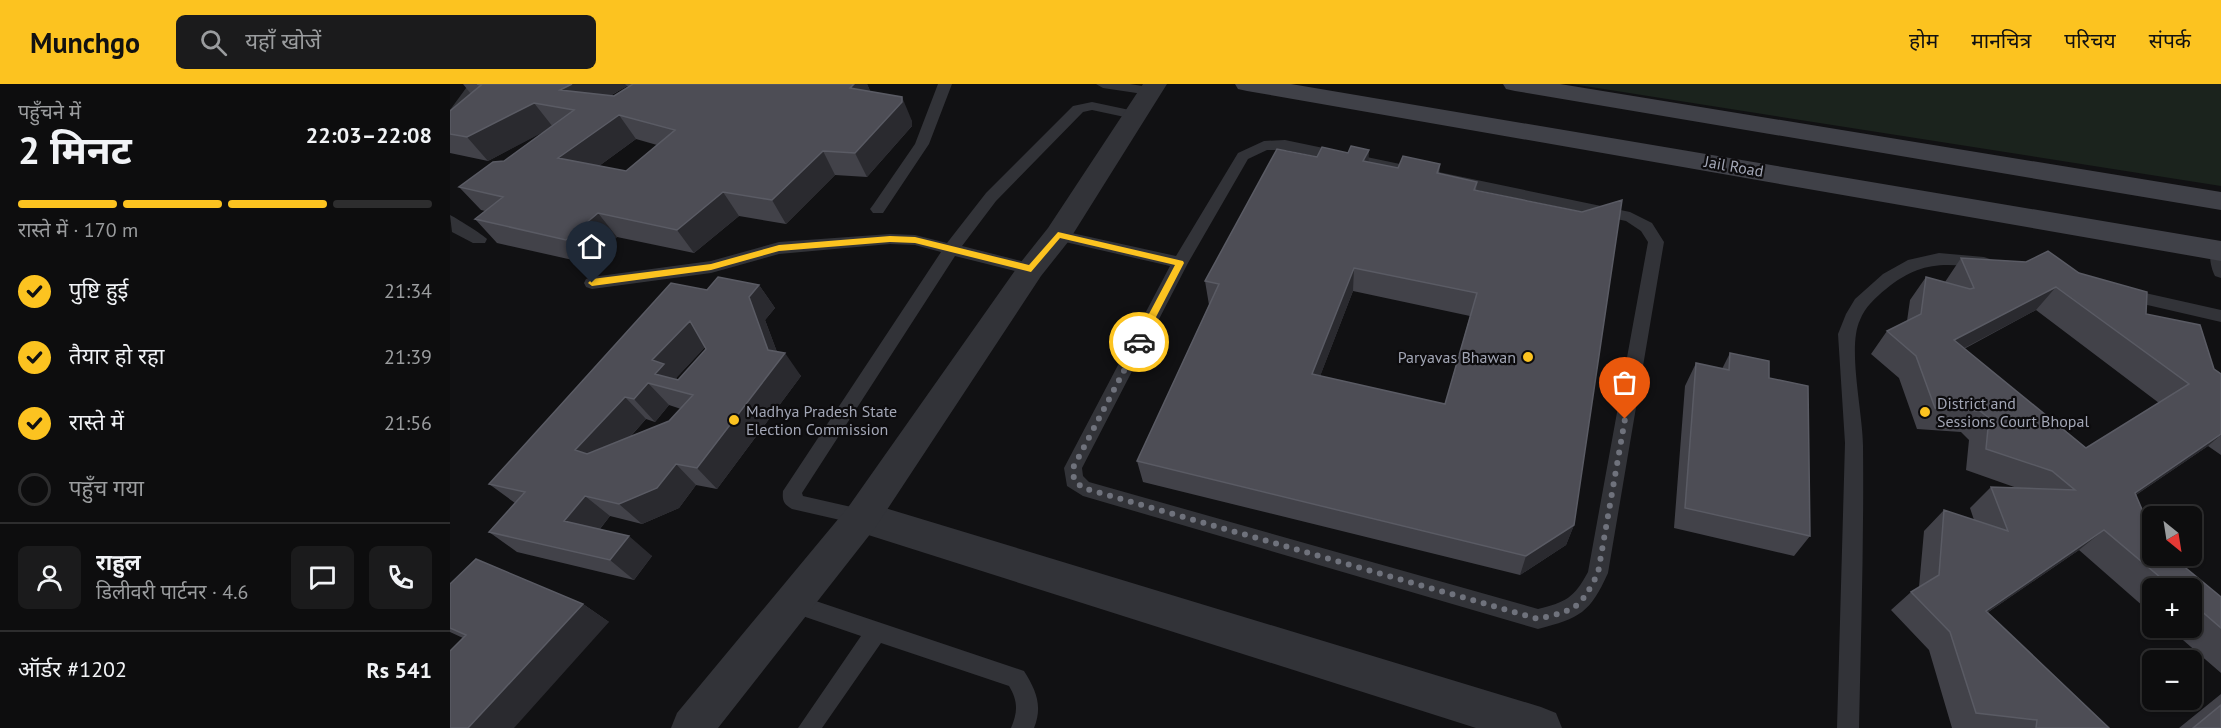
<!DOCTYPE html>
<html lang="hi">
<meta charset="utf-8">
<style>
body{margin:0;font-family:"PT Sans","Noto Sans Devanagari",sans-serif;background:#1b1b1c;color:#f1f3f6;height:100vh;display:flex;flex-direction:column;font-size:22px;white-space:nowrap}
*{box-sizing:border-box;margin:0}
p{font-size:20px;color:#9a9c9e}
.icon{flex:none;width:33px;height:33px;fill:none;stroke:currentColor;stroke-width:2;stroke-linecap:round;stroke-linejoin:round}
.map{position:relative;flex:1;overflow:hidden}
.sheet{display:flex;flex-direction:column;background:#0d0d0e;width:450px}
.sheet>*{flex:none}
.needle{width:39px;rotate:150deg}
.fabs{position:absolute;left:1692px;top:422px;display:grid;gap:12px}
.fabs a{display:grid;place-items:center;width:60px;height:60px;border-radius:9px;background:#0d0d0e;box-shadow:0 2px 4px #0004,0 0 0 2px #2d2d2e;font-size:30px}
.pin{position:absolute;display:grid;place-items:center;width:51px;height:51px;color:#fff;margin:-62px -26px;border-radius:50% 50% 50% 0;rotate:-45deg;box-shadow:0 0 6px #0007}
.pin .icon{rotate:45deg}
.courier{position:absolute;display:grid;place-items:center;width:60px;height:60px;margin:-30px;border:4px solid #fcc320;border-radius:50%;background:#fff;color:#222;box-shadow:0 2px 8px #0007}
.summary em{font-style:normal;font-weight:700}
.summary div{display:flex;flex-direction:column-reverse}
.summary{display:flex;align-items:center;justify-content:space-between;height:102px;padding:0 18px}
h1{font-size:39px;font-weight:700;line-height:45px}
.bar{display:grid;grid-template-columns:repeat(4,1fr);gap:9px 6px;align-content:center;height:72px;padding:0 18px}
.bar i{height:8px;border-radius:4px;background:#2d2d2e}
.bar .selected{background:#fcc320}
.bar p{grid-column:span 4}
.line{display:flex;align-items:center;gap:15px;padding:0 18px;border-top:2px solid #2d2d2e}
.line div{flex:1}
.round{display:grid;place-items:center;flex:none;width:63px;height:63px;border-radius:9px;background:#1b1b1c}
ol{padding:0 18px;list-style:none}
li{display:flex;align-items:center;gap:18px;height:66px}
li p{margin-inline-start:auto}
li .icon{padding:6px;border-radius:50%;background:#fcc320;color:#111;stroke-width:4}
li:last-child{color:#9a9c9e}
li i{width:33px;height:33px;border:3px solid #2d2d2e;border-radius:50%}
header{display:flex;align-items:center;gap:36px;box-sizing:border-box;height:84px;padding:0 30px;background:#fcc320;color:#111}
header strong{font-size:28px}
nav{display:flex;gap:33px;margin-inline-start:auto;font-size:21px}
.search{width:420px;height:54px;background:#1b1b1c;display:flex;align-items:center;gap:15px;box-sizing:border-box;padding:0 21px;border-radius:9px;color:#9a9c9e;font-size:22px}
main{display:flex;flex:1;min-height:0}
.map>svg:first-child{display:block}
</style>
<header>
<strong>Munchgo</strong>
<div class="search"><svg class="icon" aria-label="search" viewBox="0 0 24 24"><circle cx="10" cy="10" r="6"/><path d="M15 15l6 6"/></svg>यहाँ खोजें</div>
<nav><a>होम</a><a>मानचित्र</a><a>परिचय</a><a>संपर्क</a></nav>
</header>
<main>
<section class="sheet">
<div class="summary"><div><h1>2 मिनट</h1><p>पहुँचने में</p></div><em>22:03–22:08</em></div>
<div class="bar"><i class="selected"></i><i class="selected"></i><i class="selected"></i><i></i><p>रास्ते में · 170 m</p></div>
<ol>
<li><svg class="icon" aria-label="check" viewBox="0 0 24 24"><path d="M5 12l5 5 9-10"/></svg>पुष्टि हुई<p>21:34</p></li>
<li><svg class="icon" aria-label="check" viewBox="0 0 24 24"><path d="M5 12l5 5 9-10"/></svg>तैयार हो रहा<p>21:39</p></li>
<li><svg class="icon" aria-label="check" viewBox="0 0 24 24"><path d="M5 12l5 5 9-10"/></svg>रास्ते में<p>21:56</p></li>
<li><i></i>पहुँच गया</li>
</ol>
<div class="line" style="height:108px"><a class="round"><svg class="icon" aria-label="person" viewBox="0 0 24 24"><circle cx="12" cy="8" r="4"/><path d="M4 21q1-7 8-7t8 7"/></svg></a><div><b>राहुल</b><p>डिलीवरी पार्टनर · 4.6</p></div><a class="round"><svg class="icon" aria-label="chat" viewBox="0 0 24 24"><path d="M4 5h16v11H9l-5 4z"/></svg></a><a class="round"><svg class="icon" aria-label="phone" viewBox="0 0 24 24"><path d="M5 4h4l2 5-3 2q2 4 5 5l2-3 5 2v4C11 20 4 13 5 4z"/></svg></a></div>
<div class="line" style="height:78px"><div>ऑर्डर #1202</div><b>Rs 541</b></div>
</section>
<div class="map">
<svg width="1771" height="644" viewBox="0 0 1771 644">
<rect width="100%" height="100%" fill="#111113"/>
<path fill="#1b231d" d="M1122 0H1771V102Z"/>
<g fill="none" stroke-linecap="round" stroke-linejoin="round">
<path fill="#323338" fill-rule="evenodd" d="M19 0H34L22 12 5 40 0 41V26Z
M488 0H502L479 60 433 129H423L420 125 423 121 465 60Z
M646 0H680L705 4 707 7 700 11 653 4Z
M642 18 689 28 691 31 684 35 642 26 633 28 546 117 512 162 587 181 589 185 587 189 581 191 505 172 352 409 353 412 419 427 422 433 419 439 412 441 342 425C334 420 332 417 333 407L491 168 465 161 440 160 329 170 261 189 142 205 136 203 134 199 136 195 142 193 261 177 329 158 440 150 465 151 497 159 536 109 623 22Z
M835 56 1180 128 1202 139 1214 158 1158 489C1140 529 1130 534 1088 545L633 412 617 402 614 384 720 182 602 155 600 151 602 147 608 146 726 172 788 69 814 57ZM817 66H835L1176 137 1191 147 1198 158 1138 488C1124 514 1116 518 1088 525L639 398 633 392 632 384 738 179 798 75Z
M0 131C3 132 35 152 37 155L35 159H23L2 148Z
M1768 161 1771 162V194L1765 192C1761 185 1758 170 1762 163Z
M1489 169 1534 173 1540 175 1542 179 1540 183 1534 185C1494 178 1469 178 1436 205 1426 213 1415 223 1410 236 1397 263 1413 329 1413 362 1414 456 1411 550 1409 644H1387L1395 359 1388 250 1396 230 1405 215 1433 190 1458 176Z
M1673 204 1771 226V238L1667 214 1665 210 1667 206Z
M342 509 574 587C586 606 593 622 584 644H561C568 628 568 617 559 602L431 559 372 644H348L411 552 335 526 332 519 335 512Z"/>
<path fill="#323338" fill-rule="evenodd" d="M412 417 1091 623 1106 629 1112 644H1026L412 449 399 444 394 433 399 422Z"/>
<path fill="#323338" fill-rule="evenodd" d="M693 0H717L618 158 591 192 425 444 268 644H221L227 629 399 422 571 178 598 144Z"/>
<path fill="#404148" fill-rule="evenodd" d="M785 0H841L1771 157V177L797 7 788 5Z
M1053 0H1110L1771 108V126L1065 7 1056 5Z"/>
</g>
<path fill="#424249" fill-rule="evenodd" d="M13 0H417L420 7 462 37V42L417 93 385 91 336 140 289 132 244 169 167 153 136 179 47 159 25 135 35 127 31 126 9 103 54 77 98 45 38 77 0 69V27L21 10ZM177 2 179 3 164 12H160ZM186 55 207 61 176 87 149 82Z
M867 73 919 78 948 84 990 80 989 90 1027 98 1026 106 1124 441 1116 461 1070 491 693 398 687 377 759 221 755 197ZM903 207 1020 232 995 320 870 292Z
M1511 174 1629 189 1696 230 1771 290V371L1758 362 1686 411 1702 471 1771 513V589L1718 543H1742V504H1702V530L1629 466 1537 529 1659 644H1502L1479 566 1441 526 1461 508 1469 503 1474 447 1494 426 1524 436 1520 424 1541 403 1567 404 1516 386 1519 356 1511 348 1467 345 1449 294 1421 270 1437 247 1457 237 1460 216 1476 193 1495 198ZM1586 226 1709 319 1636 364 1514 265Z
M309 201 325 224 315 236 327 268 351 292 267 405 246 401 229 424 192 440 160 432 150 445 202 472 184 496 67 468 39 448 65 419 39 400 257 206ZM255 263 256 265 228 296 226 294ZM219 321 231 325 219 337 181 352 196 335 205 338Z
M1280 269 1319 294 1360 452 1344 472 1224 444 1235 302 1246 279 1272 285Z
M0 500 133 520 159 538 13 554 0 548Z
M1771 610V644H1729Z"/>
<path fill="#2a2a2f" d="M122 0H175L177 2 128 30 110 6Z
M404 0H417L424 15 400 4Z
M452 13 462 37V42L417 93 405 69Z
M84 19 103 43 38 77 17 53Z
M169 31 186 55 127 98 108 74Z
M919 66 918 90 913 77Z
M373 67 385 91 336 140 322 116Z
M273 108 289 132 244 169 227 146Z
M148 129 167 153 136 179 116 156Z
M904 184 903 207 862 313V290Z
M309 201 325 224 315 236 330 276 335 269 351 292 267 405 247 384 318 266 299 213Z
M1606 203 1586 226 1486 279 1504 256Z
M240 237 258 260 226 294 234 303 205 290 202 276Z
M198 299 219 321 205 338 184 315Z
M175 313 196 335 148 388 125 366Z
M1771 350V351L1758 362 1659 429 1685 409Z
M226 380 246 401 229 424 192 440 169 420Z
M135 412 160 432 140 457 114 437Z
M1124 441 1116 461 1070 491 1076 472Z
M1654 446 1629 466 1513 545 1536 527Z
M179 452 202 472 184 496 160 476Z
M133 520 159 538 64 644H18Z"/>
<path fill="#4d4d55" stroke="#5a5b64" stroke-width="1.5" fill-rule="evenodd" d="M27 0H122L110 6 164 12 183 0H404L400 4 452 13V18L405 69 373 67 322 116 273 108 227 146 148 129 116 156 25 135 53 113 9 103 43 78 54 77 124 26 84 19 17 53 0 50V27L31 1ZM169 31 225 46 176 87 108 74Z
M901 62 919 66 913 77 948 84 953 72 990 80 987 89 1027 98 1024 106 1132 128 1172 116 1124 441 1076 472 687 377 769 200 755 197 827 65 867 73 872 63 898 69ZM904 184 1027 209 995 320 862 290Z
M1598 167 1629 189 1697 208 1696 230 1750 241 1764 285 1771 290V350L1685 409 1702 449V471H1720L1771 513V544L1742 519V504H1723L1654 446 1536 527 1659 644H1586L1587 636 1526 629 1500 548 1461 508 1489 491 1494 426 1558 447 1541 403 1625 406 1602 387 1536 365 1539 334 1530 327 1485 324 1466 272 1437 247 1471 230 1476 193 1520 205 1524 204 1511 174 1576 178ZM1606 203 1739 300 1636 364 1504 256Z
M268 193 309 201 299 213 318 266 335 269 247 384 226 380 207 404 169 420 135 412 114 437 179 452 160 476 39 448 75 408 39 400 221 199 257 206ZM240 237 256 265 228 296 205 290 214 280 202 276ZM198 299 243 311 219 337 137 370 125 366 175 313 184 315Z
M1280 269 1319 277V294L1358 302 1360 452 1235 424 1246 279 1279 286Z
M26 475 133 520 18 644H0V567L16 551 0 544V500Z
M1771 621V644H1743Z"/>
<path fill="#fcc320" d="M608 148 733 177 734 179 692 260H686L684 258 725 181 610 154 581 188 465 159 440 158 329 167 261 186 142 202 138 199 142 195 261 180 329 161 440 152 465 153 579 181Z"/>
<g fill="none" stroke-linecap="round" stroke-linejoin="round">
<path stroke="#6f727c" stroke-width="6" stroke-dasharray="0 10.8" d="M689 258 623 384 624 396 633 404 1088 535C1127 525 1129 526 1148 489L1175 335"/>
</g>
<g fill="#fcc320" stroke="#0d0c0e" stroke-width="2">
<circle cx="1078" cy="273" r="6"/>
<circle cx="1475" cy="328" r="6"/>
<circle cx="284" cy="336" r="6"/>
</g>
<g text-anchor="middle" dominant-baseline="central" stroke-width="4.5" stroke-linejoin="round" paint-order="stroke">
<g font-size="16" fill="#a2a6b5" stroke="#0d0c0e">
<text transform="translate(1284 82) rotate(10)">Jail Road</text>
</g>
<g font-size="16" fill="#a2a6b5" stroke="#0d0c0e" text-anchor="start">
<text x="1066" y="273" text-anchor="end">Paryavas Bhawan</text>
<text x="1487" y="319">District and<tspan x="1487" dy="18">Sessions Court Bhopal</tspan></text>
<text x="296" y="327">Madhya Pradesh State<tspan x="296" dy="18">Election Commission</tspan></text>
</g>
</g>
</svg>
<div class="fabs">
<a><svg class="needle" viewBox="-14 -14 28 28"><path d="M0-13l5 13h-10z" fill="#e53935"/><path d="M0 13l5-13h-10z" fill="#9a9c9e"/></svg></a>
<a>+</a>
<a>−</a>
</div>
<div class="pin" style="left:1175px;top:335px;background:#ea580c"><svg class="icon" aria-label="bag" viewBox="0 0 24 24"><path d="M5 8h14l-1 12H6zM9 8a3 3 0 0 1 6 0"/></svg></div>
<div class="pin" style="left:142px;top:199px;background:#1f2937"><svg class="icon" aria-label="home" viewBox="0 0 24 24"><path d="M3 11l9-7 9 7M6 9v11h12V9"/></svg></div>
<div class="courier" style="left:689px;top:258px"><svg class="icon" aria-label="car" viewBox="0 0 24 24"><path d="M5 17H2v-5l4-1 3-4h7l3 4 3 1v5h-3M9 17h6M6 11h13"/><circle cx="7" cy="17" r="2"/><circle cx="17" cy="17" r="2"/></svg></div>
</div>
</main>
